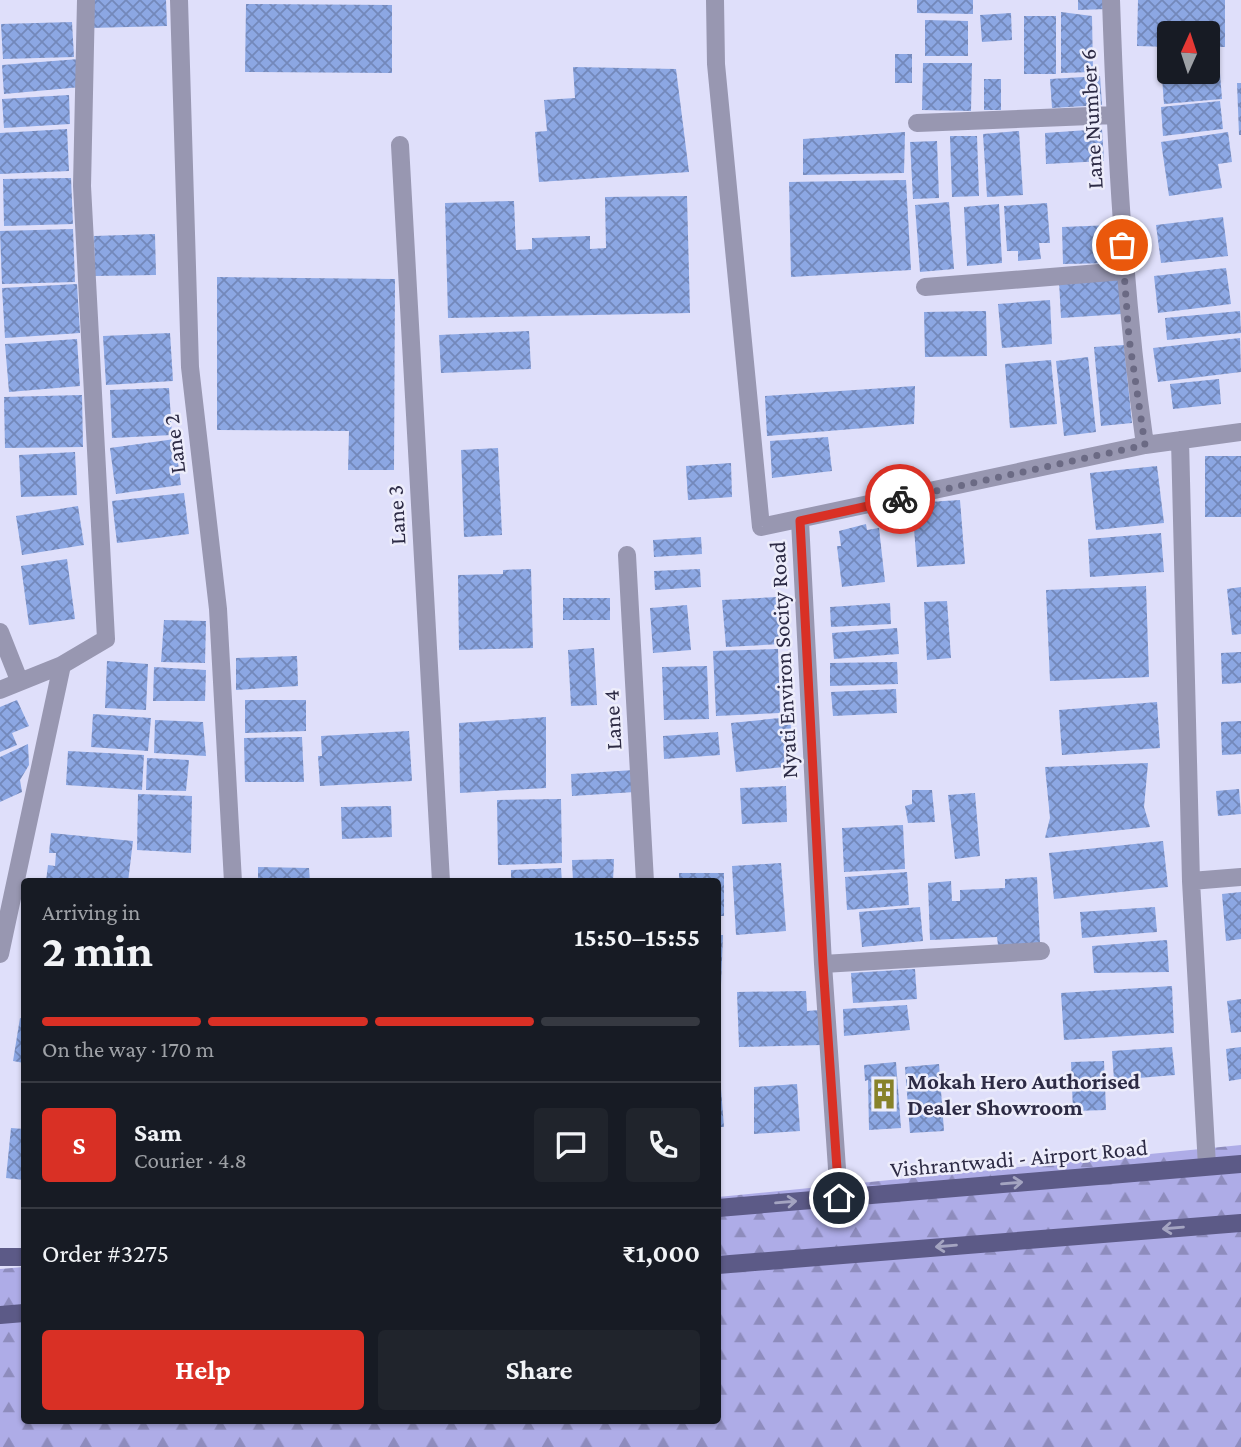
<!DOCTYPE html>
<meta charset="utf-8">
<style>
body{margin:0;font-family:"Crimson Pro",serif;background:#20242c;color:#f1f3f6;height:100vh;display:flex;flex-direction:column;font-size:26px;white-space:nowrap}
*{box-sizing:border-box;margin:0}
p{font-size:23px;color:#9ea1a6}
.icon{flex:none;width:38px;height:38px;fill:none;stroke:currentColor;stroke-width:2;stroke-linecap:round;stroke-linejoin:round}
.map{position:relative;flex:1;overflow:hidden}
.side{position:absolute;left:21px;top:878px;width:700px;height:546px;display:flex;flex-direction:column;background:#171b24;border-radius:7px;box-shadow:0 2px 5px #0004}
.side>*{flex:none}
.needle{width:46px;rotate:3deg}
.tools{position:absolute;left:1157px;top:21px;display:grid;gap:14px}
.tools a{display:grid;place-items:center;width:63px;height:63px;border-radius:7px;background:#171b24;box-shadow:0 2px 5px #0004;font-size:35px}
.pin{position:absolute;display:grid;place-items:center;width:60px;height:60px;color:#fff;margin:-30px;border:4px solid #fff;border-radius:50%;box-shadow:0 2px 7px #0007}
.courier{position:absolute;display:grid;place-items:center;width:70px;height:70px;margin:-35px;border:5px solid #d93025;border-radius:50%;background:#fff;color:#222;box-shadow:0 2px 9px #0007}
.headline em{font-style:normal;font-weight:700}
.headline div{display:flex;flex-direction:column-reverse}
.headline{display:flex;align-items:center;justify-content:space-between;height:119px;padding:0 21px}
h1{font-size:46px;font-weight:700;line-height:52px}
.bar{display:grid;grid-template-columns:repeat(4,1fr);gap:10px 7px;align-content:center;height:84px;padding:0 21px}
.bar i{height:9px;border-radius:5px;background:#363941}
.bar .current{background:#d93025}
.bar p{grid-column:span 4}
.line{display:flex;align-items:center;gap:18px;padding:0 21px;border-top:2px solid #363941}
.line div{flex:1}
.round{display:grid;place-items:center;flex:none;width:74px;height:74px;border-radius:7px;background:#20242c}
.cta{display:flex;gap:14px;margin-top:auto;padding:14px 21px}
.cta a{flex:1;height:80px;border-radius:7px;background:#d93025;color:#fff;font-size:28px;font-weight:700;line-height:80px;text-align:center}
.cta a+a{background:#20242c;color:#f1f3f6}
.map>svg:first-child{display:block}
</style>
<div class="map">
<svg width="1241" height="1447" viewBox="0 0 1241 1447">
<defs>
<pattern id="forest-firs" width="22" height="20" patternUnits="userSpaceOnUse" patternTransform="scale(1.75)"><rect width="22" height="20" fill="#aeace7"/><path d="M5 1l3.5 6h-7zM16 11l3.5 6h-7z" fill="#8e8cbd"/></pattern>
<pattern id="building-cross-hatch" width="8" height="8" patternUnits="userSpaceOnUse" patternTransform="scale(1.75)"><rect width="8" height="8" fill="#8ca7e3"/><path d="M0 0l8 8M0 8l8-8" fill="none" stroke="#7388ba"/></pattern>
</defs>
<rect width="100%" height="100%" fill="#dfdffa"/>
<path fill="url(#forest-firs)" d="M1241 1145V1447H0V1269L24 1267V1421H718V1197Z"/>
<path fill="url(#building-cross-hatch)" d="M93 0H166L167 26 90 28Z
M917 0H973V14L917 13Z
M1078 0H1108V9L1078 10Z
M1138 0H1225V47H1208V33H1169V47L1137 46Z
M246 4 392 5V73L245 72Z
M1061 12 1092 16 1093 72 1061 73Z
M1011 13 1012 40 982 42 980 15Z
M1024 16H1056V74H1024Z
M925 20 968 21V56H925Z
M72 22 74 57 3 59 1 24Z
M895 54H912V83H895Z
M79 59 81 87 4 94 2 65Z
M923 63H972L971 111 922 110Z
M573 67 676 69 689 172 539 182 535 132 547 131 544 100 575 98Z
M1220 73 1222 99 1164 104 1162 78Z
M1100 76 1102 105 1052 108 1050 79Z
M984 79H1001V110H984Z
M1237 83H1241V135H1239Z
M69 95 70 124 4 128 2 99Z
M1220 101 1223 129 1163 136 1161 107Z
M67 129 69 171 0 174V133Z
M1102 129 1104 161 1046 164 1045 133Z
M1019 131 1023 195 987 197 983 134Z
M905 132 904 173 803 175V139Z
M1228 132 1232 162 1218 164 1222 188 1169 196 1161 142Z
M950 136H977L979 196 952 197Z
M937 141 939 198 913 199 910 142Z
M71 178 73 224 4 226 3 179Z
M906 180 911 270 791 277 789 182Z
M687 196 690 313 448 318 445 203 514 201 516 250 532 249V238L590 236V249L606 248 605 197Z
M949 202 954 269 920 272 915 205Z
M1047 203 1050 243H1039L1041 259 1018 261V251H1007L1004 206Z
M999 204 1002 263 967 266 964 207Z
M1223 217 1228 256 1161 263 1156 225Z
M1113 225 1114 263 1063 264 1062 227Z
M73 229 75 282 2 284 0 231Z
M155 234 156 275 95 276 94 236Z
M1226 268 1231 304 1158 313 1154 276Z
M217 277 395 279 394 470H348L349 431 217 430Z
M1119 278 1122 314 1061 318 1059 281Z
M77 284 80 333 5 338 2 288Z
M1050 300 1052 344 1002 348 998 304Z
M986 311 987 356 925 357 924 312Z
M1240 311 1241 333 1167 340 1165 318Z
M529 331 531 369 441 373 439 335Z
M170 333 173 381 106 385 103 336Z
M1240 338 1241 372 1158 382 1153 348Z
M77 339 80 386 9 392 5 344Z
M1124 345 1132 423 1101 426 1094 347Z
M1088 357 1096 432 1064 436 1056 361Z
M1051 360 1057 424 1010 428 1005 364Z
M1219 379 1221 404 1173 409 1170 384Z
M915 386 914 424 767 436 765 396Z
M169 388 172 435 112 438 110 390Z
M82 395 83 447 5 448 4 397Z
M828 437 832 471 772 478 770 441Z
M175 439 181 485 116 494 110 448Z
M498 448 502 535 464 537 461 450Z
M75 452 77 495 21 497 19 455Z
M1205 456H1241V517H1205Z
M731 463 732 497 688 500 686 466Z
M1157 466 1164 523 1096 530 1090 473Z
M184 493 189 534 117 543 112 501Z
M960 500 965 564 917 567 912 503Z
M78 506 84 545 22 555 16 516Z
M866 524 867 530 879 528 885 582 842 587 837 546H841L839 531Z
M1161 533 1164 572 1090 577 1088 539Z
M701 537 702 554 654 557 653 540Z
M67 559 75 619 29 625 21 566Z
M531 569 533 648 459 650 458 575 503 574V570Z
M700 569 701 587 655 590 654 571Z
M1146 586 1149 677 1050 681 1046 590Z
M1241 587V634L1232 635 1227 589Z
M778 597 781 644 726 647 722 600Z
M563 598H610V620H563Z
M947 601 951 658 927 660 924 602Z
M890 603 891 624 831 627 830 607Z
M687 605 691 650 653 653 650 608Z
M164 620 206 621 205 663 161 662Z
M897 628 899 654 834 659 832 633Z
M594 648 597 705 571 706 568 650Z
M778 649 780 713 716 716 713 651Z
M1241 652V683L1222 684 1221 653Z
M297 656 298 686 236 690V658Z
M107 661 148 664 146 710 105 708Z
M897 662 898 684 830 686V663Z
M707 666 709 719 664 720 662 667Z
M154 667 206 670 205 701H153Z
M896 689 897 713 833 716 831 692Z
M17 700 29 726 12 733 17 745 0 752V707Z
M245 700H306V731L245 733Z
M1157 702 1160 748 1062 755 1059 710Z
M93 714 151 718 148 751 91 747Z
M546 717V788L460 793 459 723Z
M790 717 794 766 736 772 731 723Z
M155 720 203 722 206 756 154 753Z
M1241 721V754L1222 755 1221 722Z
M409 731 412 781 320 786 318 756H322L321 736Z
M718 732 720 755 664 759 663 736Z
M302 737 304 782H245L244 738Z
M28 744 29 765 20 780 22 792 0 802V757Z
M68 751 144 755 142 790 66 785Z
M147 758 189 760 186 791 146 790Z
M1148 763 1144 807 1150 827 1045 838 1050 818 1045 767Z
M634 770 635 792 572 796 571 774Z
M786 786 787 822 742 824 740 788Z
M1239 789 1241 814 1218 816 1216 791Z
M912 790H932L935 822 908 823 905 806 912 804Z
M975 793 980 856 955 859 948 795Z
M138 794 192 796 191 853 137 850Z
M561 799 562 863 498 865 497 800Z
M391 806 392 837 342 839 341 807Z
M903 825 905 869 844 872 842 828Z
M51 833 133 841 128 882 46 881 48 865 55 866 56 853H49Z
M1163 841 1168 887 1054 899 1049 853Z
M614 859 613 882H573L572 860Z
M781 863 786 931 736 935 732 866Z
M258 867 309 868 310 882H258Z
M561 868 562 882H511V870Z
M907 872 909 905 847 910 845 877Z
M679 873H724V916H718V882H679Z
M1037 877 1040 943 998 945 997 937 930 940 928 883 951 881 952 901H960V890L1005 888V879Z
M1241 892V939L1226 941 1222 894Z
M920 907 923 941 862 947 859 912Z
M1155 907 1157 932 1082 938 1080 912Z
M718 935H723L721 985H718Z
M1167 940 1169 972 1094 973 1092 946Z
M915 969 917 999 853 1003 851 973Z
M1172 986 1174 1033 1064 1040 1061 993Z
M806 991 807 1011 820 1010 821 1045 739 1047 737 992Z
M1241 999V1032L1231 1033 1227 1001Z
M907 1005 910 1030 844 1036 843 1009Z
M20 1018 24 1019V1063L13 1061Z
M1172 1047 1175 1075 1114 1080 1112 1051Z
M1241 1047V1079L1229 1081 1226 1049Z
M1104 1061 1106 1110 1073 1111 1071 1062Z
M896 1062 901 1128 869 1130 868 1080 865 1081 864 1065Z
M939 1064 944 1131 910 1133 905 1067Z
M797 1084 800 1131 754 1134V1087Z
M718 1089H721L724 1127H718Z
M11 1128 24 1129V1180L6 1178Z"/>
<g fill="none" stroke-linecap="round" stroke-linejoin="round">
<path stroke="#9897b1" stroke-width="18" d="M179 0 190 367 218 609 233 882
M715 0 716 64 761 527 1145 445 1241 432
M1111 0C1116 149 1124 297 1145 445
M917 123 1115 115
M400 145 441 882
M925 287 1124 271
M1180 440 1191 881 1207 1166
M800 521 823 964 839 1198
M627 555 645 882
M0 632 19 680
M0 690 62 665 106 639 82 186 86 0
M1191 881 1241 877
M0 954 62 665
M823 964 1041 951"/>
<path stroke="#5c5a87" stroke-width="18" d="M718 1208 1241 1164
M0 1257H24
M718 1265 1241 1223
M0 1315 24 1313"/>
</g>
<defs><path id="oneway-shaft" d="M-6 0H5M1.5-3L5.5 0L1.5 3" fill="none" stroke-width="1.6" stroke-linecap="round" stroke-linejoin="round" transform="scale(1.75)"/></defs>
<g stroke="#a4a4c1">
<use href="#oneway-shaft" transform="translate(1012 1183) rotate(-5)"/>
<use href="#oneway-shaft" transform="translate(786 1202) rotate(-5)"/>
<use href="#oneway-shaft" transform="translate(1173 1228) rotate(175)"/>
<use href="#oneway-shaft" transform="translate(946 1246) rotate(175)"/>
</g>
<g fill="none" stroke-linecap="round" stroke-linejoin="round">
<path stroke="#6b6a84" stroke-width="7" stroke-dasharray="0 12.6" d="M900 499 1145 445 1129 338 1122 245"/>
<path stroke="#d93025" stroke-width="9" d="M839 1198 823 964 800 521 900 499"/>
</g>
<defs>
<g id="building-bare" transform="scale(2.415)"><path d="M-4-6H4V6H1V3H-1V6H-4ZM-2.5-4.3h1.7v1.8h-1.7ZM.8-4.3h1.7v1.8H.8ZM-2.5-1h1.7V.8h-1.7ZM.8-1h1.7V.8H.8Z" fill="#87822a" stroke="#ededfb" stroke-width="2.5" paint-order="stroke"/></g>
</defs>
<g fill-rule="evenodd">
<use href="#building-bare" x="884" y="1094"/>
</g>
<g text-anchor="middle" dominant-baseline="central" stroke-width="5" stroke-linejoin="round" paint-order="stroke">
<g font-size="23" fill="#2d2b45" stroke="#ededfb">
<text transform="translate(1091 119) rotate(-93)">Lane Number 6</text>
<text transform="translate(174 444) rotate(-97)">Lane 2</text>
<text transform="translate(396 515) rotate(-93)">Lane 3</text>
<text transform="translate(783 660) rotate(-93)">Nyati Environ Socity Road</text>
<text transform="translate(612 720) rotate(-93)">Lane 4</text>
<text transform="translate(1019 1158) rotate(-5)">Vishrantwadi - Airport Road</text>
</g>
<g font-size="23" font-weight="bold" fill="#2d2b45" stroke="#ededfb" text-anchor="start">
<text x="907" y="1081">Mokah Hero Authorised<tspan x="907" dy="26">Dealer Showroom</tspan></text>
</g>
</g>
</svg>
<div class="tools">
<a><svg class="needle" viewBox="-14 -14 28 28"><path d="M0-13l5 13h-10z" fill="#e53935"/><path d="M0 13l5-13h-10z" fill="#9ea1a6"/></svg></a>
</div>
<div class="pin" style="left:1122px;top:245px;background:#ea580c"><svg class="icon" aria-label="bag" viewBox="0 0 24 24"><path d="M5 8h14l-1 12H6zM9 8a3 3 0 0 1 6 0"/></svg></div>
<div class="pin" style="left:839px;top:1198px;background:#1f2937"><svg class="icon" aria-label="home" viewBox="0 0 24 24"><path d="M3 11l9-7 9 7M6 9v11h12V9"/></svg></div>
<div class="courier" style="left:900px;top:499px"><svg class="icon" aria-label="bike" viewBox="0 0 24 24"><circle cx="6" cy="16" r="4"/><circle cx="18" cy="16" r="4"/><path d="M6 16l4-8h5l3 8M10 8l3 8H6M13 5h3"/></svg></div>
<section class="side">
<div class="headline"><div><h1>2 min</h1><p>Arriving in</p></div><em>15:50–15:55</em></div>
<div class="bar"><i class="current"></i><i class="current"></i><i class="current"></i><i></i><p>On the way · 170 m</p></div>
<div class="line" style="height:126px"><b class="round" style="background:#d93025;color:#fff">S</b><div><b>Sam</b><p>Courier · 4.8</p></div><a class="round"><svg class="icon" aria-label="chat" viewBox="0 0 24 24"><path d="M4 5h16v11H9l-5 4z"/></svg></a><a class="round"><svg class="icon" aria-label="phone" viewBox="0 0 24 24"><path d="M5 4h4l2 5-3 2q2 4 5 5l2-3 5 2v4C11 20 4 13 5 4z"/></svg></a></div>
<div class="line" style="height:91px"><div>Order #3275</div><b>₹1,000</b></div>
<div class="cta"><a>Help</a><a>Share</a></div>
</section>
</div>
